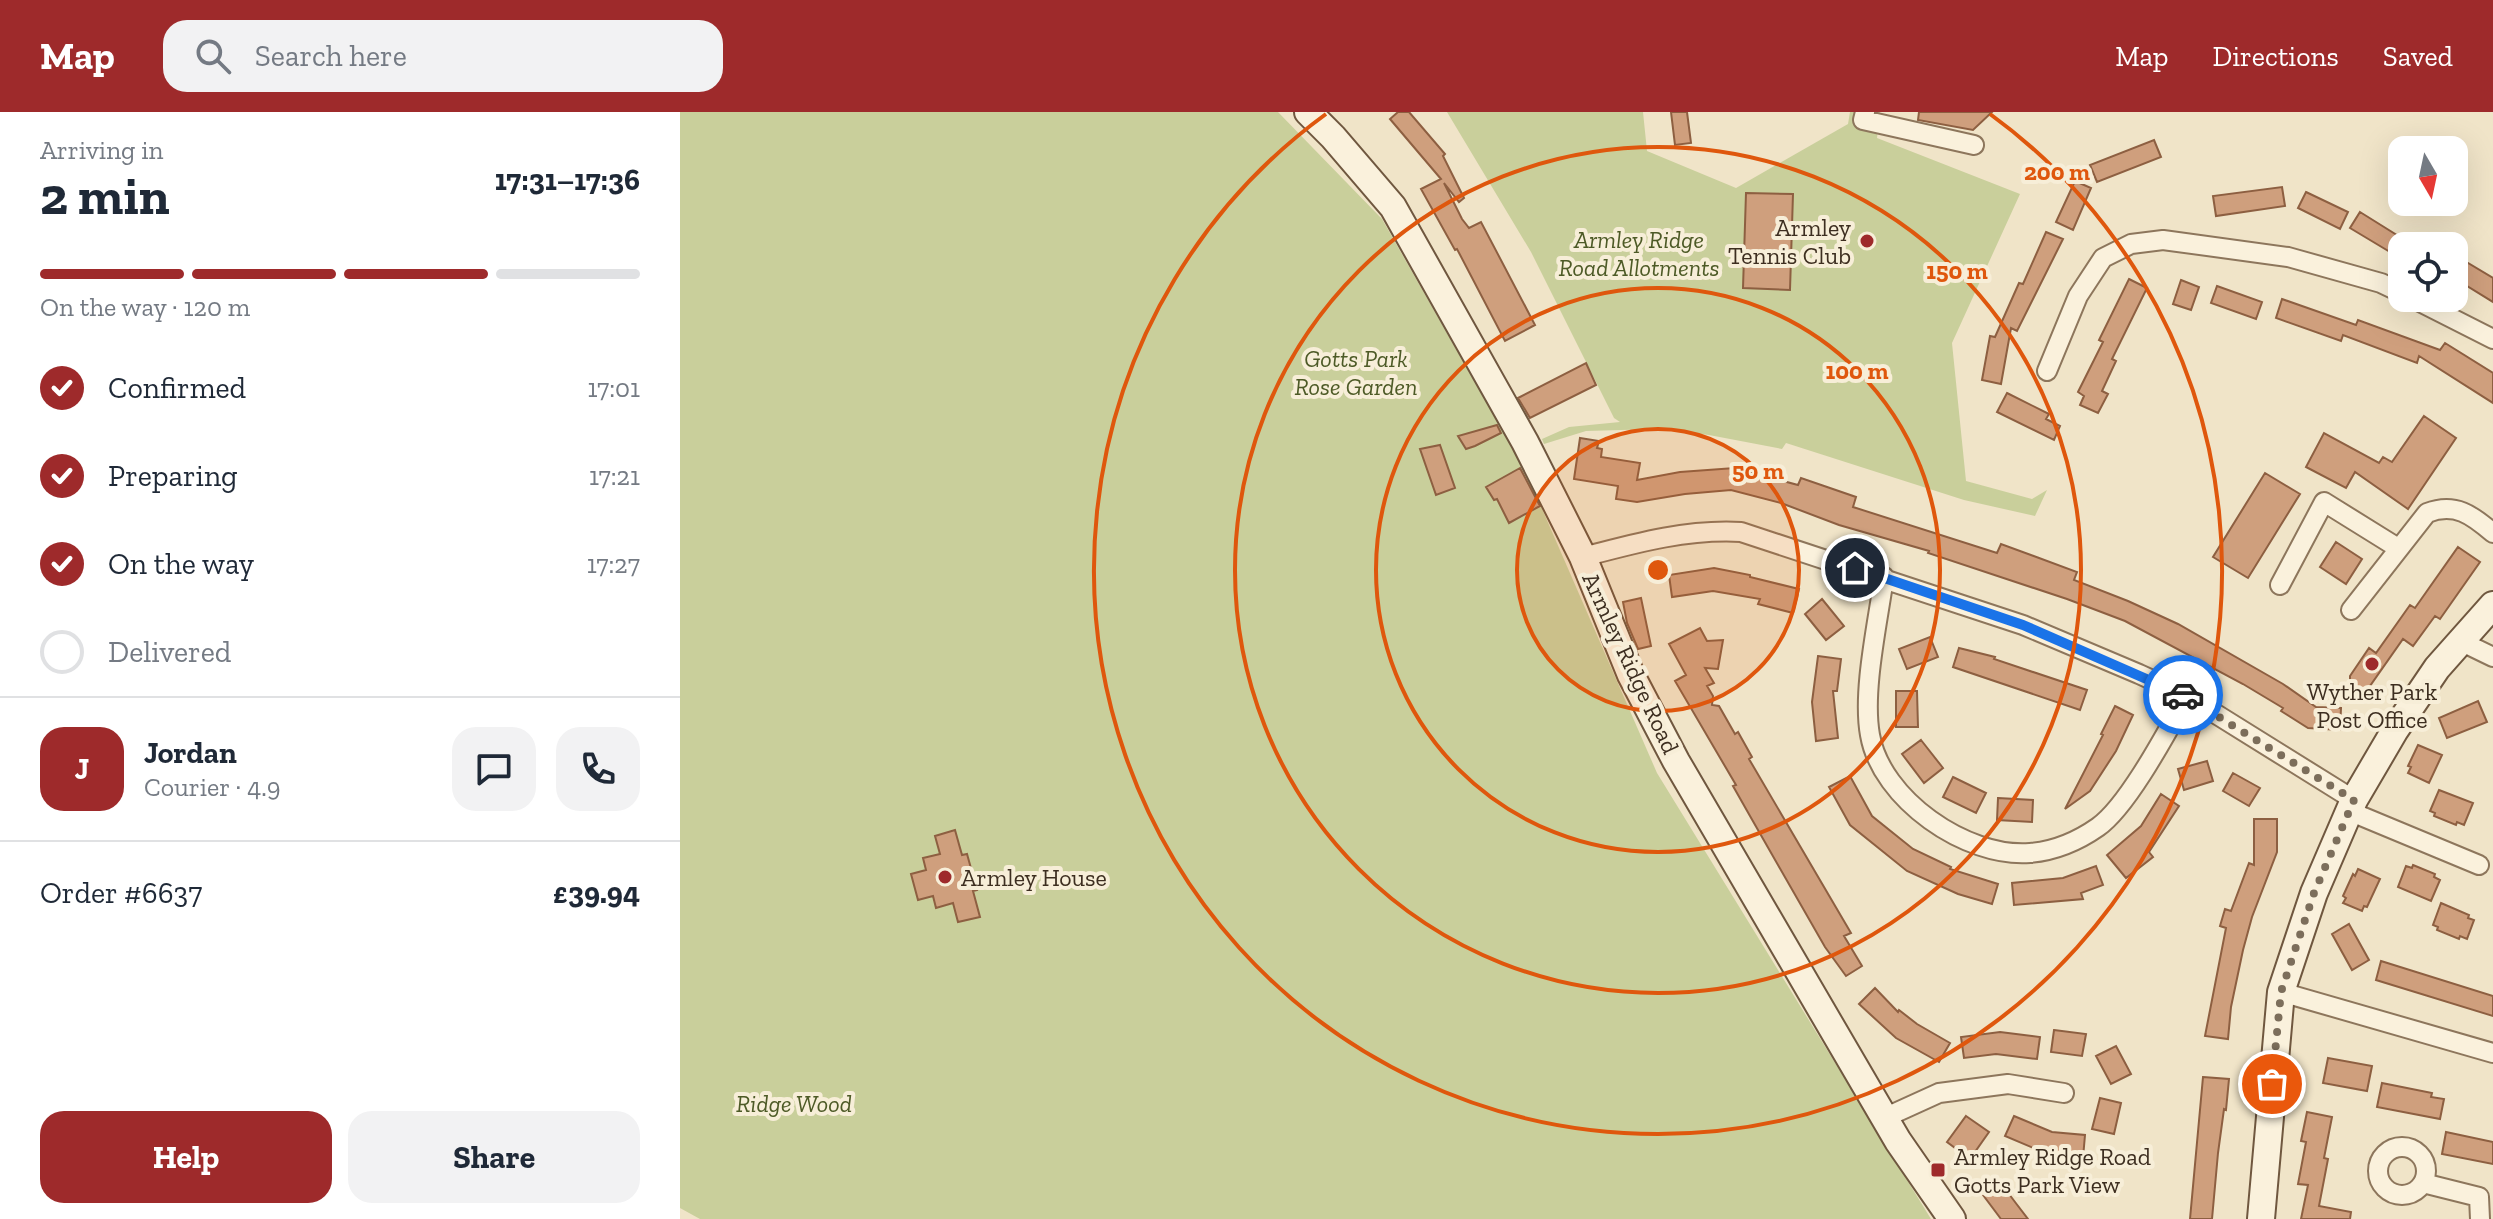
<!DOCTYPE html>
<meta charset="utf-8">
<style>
body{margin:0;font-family:"Zilla Slab",serif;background:#f2f2f3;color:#1f2937;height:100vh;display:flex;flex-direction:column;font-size:30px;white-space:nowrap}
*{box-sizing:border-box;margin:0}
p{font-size:26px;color:#747a83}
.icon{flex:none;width:44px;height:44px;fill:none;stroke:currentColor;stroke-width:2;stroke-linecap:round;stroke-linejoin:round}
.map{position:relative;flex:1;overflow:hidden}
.side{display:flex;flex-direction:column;background:#fff;width:680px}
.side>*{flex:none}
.needle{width:52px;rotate:171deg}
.buttons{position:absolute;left:1708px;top:24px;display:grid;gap:16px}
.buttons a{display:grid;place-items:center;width:80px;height:80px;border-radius:16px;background:#fff;box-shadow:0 8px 32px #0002;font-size:40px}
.pin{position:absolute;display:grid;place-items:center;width:68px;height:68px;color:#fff;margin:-34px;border:4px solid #fff;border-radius:50%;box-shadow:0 2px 8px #0007}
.courier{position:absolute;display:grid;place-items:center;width:80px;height:80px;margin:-40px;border:6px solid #1a73e8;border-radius:50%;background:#fff;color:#222;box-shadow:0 2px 10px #0007}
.summary em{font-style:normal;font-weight:700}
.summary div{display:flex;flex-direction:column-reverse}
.summary{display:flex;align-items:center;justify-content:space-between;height:136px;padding:0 40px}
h1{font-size:52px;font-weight:700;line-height:60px}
.bar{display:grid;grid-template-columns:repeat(4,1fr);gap:12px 8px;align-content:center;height:96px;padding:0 40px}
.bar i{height:10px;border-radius:6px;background:#e0e1e3}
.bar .on{background:#9e2a2b}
.bar p{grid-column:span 4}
.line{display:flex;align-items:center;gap:20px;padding:0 40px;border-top:2px solid #e0e1e3}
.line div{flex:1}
.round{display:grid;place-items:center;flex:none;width:84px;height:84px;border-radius:24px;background:#f2f2f3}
ol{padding:0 40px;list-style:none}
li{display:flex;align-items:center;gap:24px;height:88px}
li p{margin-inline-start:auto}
li .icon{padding:8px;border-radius:50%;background:#9e2a2b;color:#fff;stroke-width:4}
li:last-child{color:#747a83}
li i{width:44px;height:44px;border:4px solid #e0e1e3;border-radius:50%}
.primary-button{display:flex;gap:16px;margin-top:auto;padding:16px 40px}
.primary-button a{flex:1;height:92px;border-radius:24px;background:#9e2a2b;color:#fff;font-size:32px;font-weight:700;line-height:92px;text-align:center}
.primary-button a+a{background:#f2f2f3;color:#1f2937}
header{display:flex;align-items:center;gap:48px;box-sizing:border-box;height:112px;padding:0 40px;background:#9e2a2b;color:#fff}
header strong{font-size:38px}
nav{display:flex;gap:44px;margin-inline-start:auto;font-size:28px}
.search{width:560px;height:72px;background:#f2f2f3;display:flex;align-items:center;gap:20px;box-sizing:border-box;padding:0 28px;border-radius:24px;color:#747a83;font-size:30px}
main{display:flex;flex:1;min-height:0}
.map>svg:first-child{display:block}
</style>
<header>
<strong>Map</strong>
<div class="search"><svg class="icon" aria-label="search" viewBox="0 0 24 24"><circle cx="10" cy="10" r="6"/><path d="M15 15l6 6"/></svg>Search here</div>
<nav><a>Map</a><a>Directions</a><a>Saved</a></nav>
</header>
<main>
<section class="side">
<div class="summary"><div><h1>2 min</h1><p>Arriving in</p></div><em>17:31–17:36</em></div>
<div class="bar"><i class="on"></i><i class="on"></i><i class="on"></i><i></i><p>On the way · 120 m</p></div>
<ol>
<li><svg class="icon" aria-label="check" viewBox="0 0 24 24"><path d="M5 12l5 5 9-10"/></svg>Confirmed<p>17:01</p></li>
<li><svg class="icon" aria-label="check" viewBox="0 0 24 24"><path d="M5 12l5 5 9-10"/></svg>Preparing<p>17:21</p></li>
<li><svg class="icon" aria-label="check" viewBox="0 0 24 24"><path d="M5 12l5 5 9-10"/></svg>On the way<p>17:27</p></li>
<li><i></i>Delivered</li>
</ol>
<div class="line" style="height:144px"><b class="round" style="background:#9e2a2b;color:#fff">J</b><div><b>Jordan</b><p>Courier · 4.9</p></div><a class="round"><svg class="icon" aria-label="chat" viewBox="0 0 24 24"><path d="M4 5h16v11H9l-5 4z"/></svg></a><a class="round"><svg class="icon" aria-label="phone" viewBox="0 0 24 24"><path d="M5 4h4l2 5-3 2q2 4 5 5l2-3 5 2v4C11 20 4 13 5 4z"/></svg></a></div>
<div class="line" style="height:104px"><div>Order #6637</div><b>£39.94</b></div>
<div class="primary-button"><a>Help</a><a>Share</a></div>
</section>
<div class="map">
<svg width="1813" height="1107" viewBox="0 0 1813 1107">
<rect width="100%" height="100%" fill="#f0e4c8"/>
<path fill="#c9cf9b" d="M0 0H598L702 107 846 360 977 661 1251 1107H20L0 1096Z
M767 0H963L967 39 1056 76 1168 12 1170 0H1200L1197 26 1340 82 1272 231 1286 369 1352 387 1367 378 1355 404 1284 388 1106 331 1102 337 1029 323 977 317 906 319 864 332 862 327 889 315 940 310 934 306 851 140Z"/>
<path fill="#cf9f7d" stroke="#8d5f41" stroke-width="2" d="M718 0H729L765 42 763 44 784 86 779 90 764 71 782 107 789 116 801 110 855 213 825 229 777 137 775 138 741 77 761 67 710 7Z
M991 0H1007L1011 31 995 33Z
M1239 0H1312L1293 18 1238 8Z
M1474 28 1481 45 1417 70 1410 53Z
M1395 69 1411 76 1393 118 1376 110Z
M1602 75 1605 94 1536 104 1533 84Z
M1626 80 1668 100 1660 117 1618 96Z
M1066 81 1113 82 1110 178 1063 176Z
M1680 100 1720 125 1710 140 1670 116Z
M1366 120 1383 127 1337 219 1331 216 1321 272 1302 268 1310 224 1315 225 1339 171 1343 172Z
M1782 151H1788L1813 166V190L1774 166Z
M1449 167 1467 176 1432 247 1436 249 1422 279 1428 282 1418 301 1400 293 1404 284 1398 280 1423 230 1419 228Z
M1501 168 1519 175 1511 198 1493 192Z
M1537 174 1582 190 1576 207 1531 191Z
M1602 187 1676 213 1678 208 1760 238 1765 231 1813 261V291L1739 244 1737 251 1663 223 1661 229 1596 206Z
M906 251 916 273 850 306 838 286Z
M1327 281 1369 302 1366 307 1380 314 1374 328 1317 300Z
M1744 304 1776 326 1728 397 1675 360 1666 376 1626 355 1644 321 1699 351 1703 345 1712 350Z
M817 313 821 321 795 334 786 337 778 324Z
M900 326 919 329 917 336 922 337 921 345 960 351 957 368 1000 360 1055 356 1118 373 1121 366 1176 385 1173 395 1317 441 1321 432 1397 460 1394 468 1448 489 1498 512 1603 572 1636 595 1661 596 1660 618 1628 616 1601 599 1603 596 1563 572 1445 509 1387 487 1248 441 1249 439 1159 413 1101 391 1051 378 1005 382 957 390 936 387 938 374 894 367Z
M760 333 775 376 756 383 740 337Z
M840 356 860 394 829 411 817 387 814 388 806 375Z
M1585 361 1620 382 1568 466 1533 445Z
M1656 430 1682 447 1666 472 1640 455Z
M1778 435 1800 450 1760 507 1755 504 1733 534 1723 527 1685 581 1670 570V564L1689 536 1696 541 1730 493 1735 496Z
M1034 456 1070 463V465L1119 477 1113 501 1078 492 1080 487 1033 479 992 485 989 463Z
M961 486 971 534 958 537 947 511 943 490Z
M1142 487 1164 514 1146 528 1125 502Z
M1020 516 1027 529 1043 528 1038 557 1025 556 1034 571 1027 574 1033 584 1032 593 1039 594 1055 622 1058 620 1072 645 1069 647 1171 821 1164 824 1182 854 1166 864 1145 835 1070 704 1053 674 1056 673 995 569 1006 563 989 532Z
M1250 525 1258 545 1227 557 1219 537Z
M1279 536 1315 545 1314 547 1407 578 1400 598 1273 555Z
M1138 544 1161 547 1157 579H1153L1158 626 1136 629 1132 590Z
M1216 579H1237L1238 615H1216Z
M1798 589 1807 610 1767 626 1759 606Z
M1435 594 1453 603 1436 639 1410 679 1385 697 1423 623 1421 622Z
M1241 628 1263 656 1244 671 1222 642Z
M1738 633 1762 643 1749 671 1728 661 1731 655 1728 654Z
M1527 649 1533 669 1504 678 1498 657Z
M1553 661 1580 676 1569 694 1543 679Z
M1170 664 1192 704 1233 737 1271 755 1270 757 1318 772 1312 792 1278 782 1227 759 1170 713 1149 675Z
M1273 665 1306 681 1296 701 1263 685Z
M1759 678 1793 691 1784 713 1777 710 1776 713 1754 704 1755 701 1750 699Z
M1481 682 1499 694 1469 740 1473 745 1446 766 1427 743 1461 714Z
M1318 686 1353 688 1352 710 1317 708Z
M1574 707H1597V740L1572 805 1563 838 1551 895 1548 927 1525 924 1546 816 1540 814 1545 797 1551 799 1569 751 1574 753Z
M275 718 282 743 287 742 297 778 293 779 300 805 278 810 273 791 256 796 253 784 238 788 231 762 246 758 243 746 260 742 255 724Z
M1733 753 1755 762 1754 765 1760 768 1751 789 1718 775 1726 754 1732 756Z
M1416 754 1423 773 1401 781 1403 787 1334 793 1332 771 1383 766Z
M1678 757 1700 767 1687 795 1684 794 1682 799 1663 791 1666 786 1663 784 1673 762 1675 764Z
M1761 791 1789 803 1788 806 1794 808 1787 827 1780 824 1779 827 1757 818 1758 815 1753 813Z
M1669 812 1689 848 1672 858 1652 822Z
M1701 849 1813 884V904L1696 868Z
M1195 876 1218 900 1219 898 1237 912 1270 931 1259 950 1216 926 1179 892Z
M1374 918 1406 922 1402 944 1371 940Z
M1320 920 1360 925 1357 947 1316 942 1284 946 1281 925Z
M1436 934 1451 962 1431 972 1416 944Z
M1648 946 1692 954 1687 979 1643 971Z
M1523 965 1549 967 1546 998 1544 997 1538 1041 1532 1107H1510Z
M1702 971 1752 981 1751 985 1764 987 1760 1007 1697 995Z
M1420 986 1441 991 1434 1022 1412 1017Z
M1627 1000 1652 1005 1644 1046 1648 1047 1639 1094 1671 1100 1670 1107H1621L1628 1073 1618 1072 1626 1030 1621 1029Z
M1286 1004 1309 1020 1290 1047 1267 1030Z
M1334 1004 1372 1020 1405 1023 1403 1046 1370 1043 1325 1024Z
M1766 1020 1813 1030V1052L1762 1042Z
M1317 1066 1335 1090 1348 1107H1321L1300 1079Z"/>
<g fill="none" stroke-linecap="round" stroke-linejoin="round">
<g stroke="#8d765c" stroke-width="22">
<path id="street" d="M1185 0 1183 8 1294 33
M1732 186 1813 227
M1367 259 1398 184 1423 146 1451 132 1483 128 1608 145 1701 171 1722 181
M903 445C956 431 1006 417 1061 420L1343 513 1459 562 1507 584 1674 688
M1204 465C1198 510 1182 579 1190 623 1201 687 1286 746 1350 741 1374 739 1398 729 1418 715 1448 694 1488 618 1507 584
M1600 473 1644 390 1718 436
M1671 498 1747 401C1775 390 1792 403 1813 421
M1780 529 1813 545
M1669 699 1799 753
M1601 880 1813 941
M1204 1006 1259 981 1328 972 1384 981
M1698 1059a24 24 0 1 1 48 0a24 24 0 1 1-48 0Z
M1743 1071 1799 1085 1800 1107"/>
</g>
<g stroke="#6f573f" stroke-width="30">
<path id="secondary" d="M628 0 653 25 713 95 845 330 903 445 951 563 996 649 1218 1029 1272 1107
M1581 1107 1601 880 1634 781 1674 688 1715 618 1757 556 1813 493"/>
</g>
<use href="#street" stroke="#faf1dc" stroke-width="18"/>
<use href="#secondary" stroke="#faf1dc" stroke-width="26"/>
</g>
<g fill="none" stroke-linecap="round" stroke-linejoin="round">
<path stroke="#7c6e5b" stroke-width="8" stroke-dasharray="0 14.4" d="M1503 583 1674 688 1634 781 1601 880 1592 972"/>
<path stroke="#1a73e8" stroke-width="10" d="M1175 456 1343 513 1503 583"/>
</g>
<circle cx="978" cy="458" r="141" fill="#df570d" fill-opacity=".12"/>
<g fill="none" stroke="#df570d" stroke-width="4">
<circle cx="978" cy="458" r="141"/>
<circle cx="978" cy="458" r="282"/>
<circle cx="978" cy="458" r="423"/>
<path d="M1310 2A564 564 0 1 1 646 2"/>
</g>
<g fill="#9e2a2b" stroke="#f7eed8" stroke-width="3">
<circle cx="1187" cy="129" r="8"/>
<circle cx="1692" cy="552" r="8"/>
<circle cx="265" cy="765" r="8"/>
<rect x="1250" y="1050" width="16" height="16" rx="4"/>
</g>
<g text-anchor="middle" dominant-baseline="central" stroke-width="8" stroke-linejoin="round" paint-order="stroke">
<g font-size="24" fill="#3d2e20" stroke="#f7eed8" text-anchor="start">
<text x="1171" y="115" text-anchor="end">Armley<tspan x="1171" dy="28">Tennis Club</tspan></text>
<text x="1692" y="579" text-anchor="middle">Wyther Park<tspan x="1692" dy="28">Post Office</tspan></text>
<text x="281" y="765">Armley House</text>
<text x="1274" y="1044">Armley Ridge Road<tspan x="1274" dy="28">Gotts Park View</tspan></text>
</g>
<g font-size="24" font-style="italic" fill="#4d5a26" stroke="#f7eed8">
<text x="959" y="127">Armley Ridge<tspan x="959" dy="28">Road Allotments</tspan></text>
<text x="676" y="246">Gotts Park<tspan x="676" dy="28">Rose Garden</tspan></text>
<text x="114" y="991">Ridge Wood</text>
</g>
<g font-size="24" fill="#3d2e20" stroke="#f7eed8">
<text transform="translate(951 551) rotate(65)">Armley Ridge Road</text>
</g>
</g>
<circle cx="978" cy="458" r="12" fill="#df570d" stroke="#f7eed8" stroke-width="4"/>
<g font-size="24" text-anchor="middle" font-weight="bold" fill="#df570d" stroke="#f7eed8" stroke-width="8" stroke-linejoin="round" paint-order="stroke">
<text x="1377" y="68">200 m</text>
<text x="1277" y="167">150 m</text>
<text x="1177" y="267">100 m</text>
<text x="1078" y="367">50 m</text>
</g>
</svg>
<div class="buttons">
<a><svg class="needle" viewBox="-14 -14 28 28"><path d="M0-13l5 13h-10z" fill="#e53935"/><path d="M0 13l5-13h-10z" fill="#747a83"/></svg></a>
<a><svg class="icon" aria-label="locate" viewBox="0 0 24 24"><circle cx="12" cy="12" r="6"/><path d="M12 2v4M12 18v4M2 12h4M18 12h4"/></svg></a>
</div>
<div class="pin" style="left:1592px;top:972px;background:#ea580c"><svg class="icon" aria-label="bag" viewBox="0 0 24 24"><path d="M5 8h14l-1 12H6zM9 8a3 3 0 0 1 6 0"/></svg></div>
<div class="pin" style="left:1175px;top:456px;background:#1f2937"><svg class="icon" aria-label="home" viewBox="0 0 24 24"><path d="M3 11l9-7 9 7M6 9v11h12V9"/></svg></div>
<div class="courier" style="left:1503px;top:583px"><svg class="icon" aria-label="car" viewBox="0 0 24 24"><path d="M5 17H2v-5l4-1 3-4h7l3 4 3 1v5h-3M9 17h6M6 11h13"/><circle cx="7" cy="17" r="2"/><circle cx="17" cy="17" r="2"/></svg></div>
</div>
</main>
